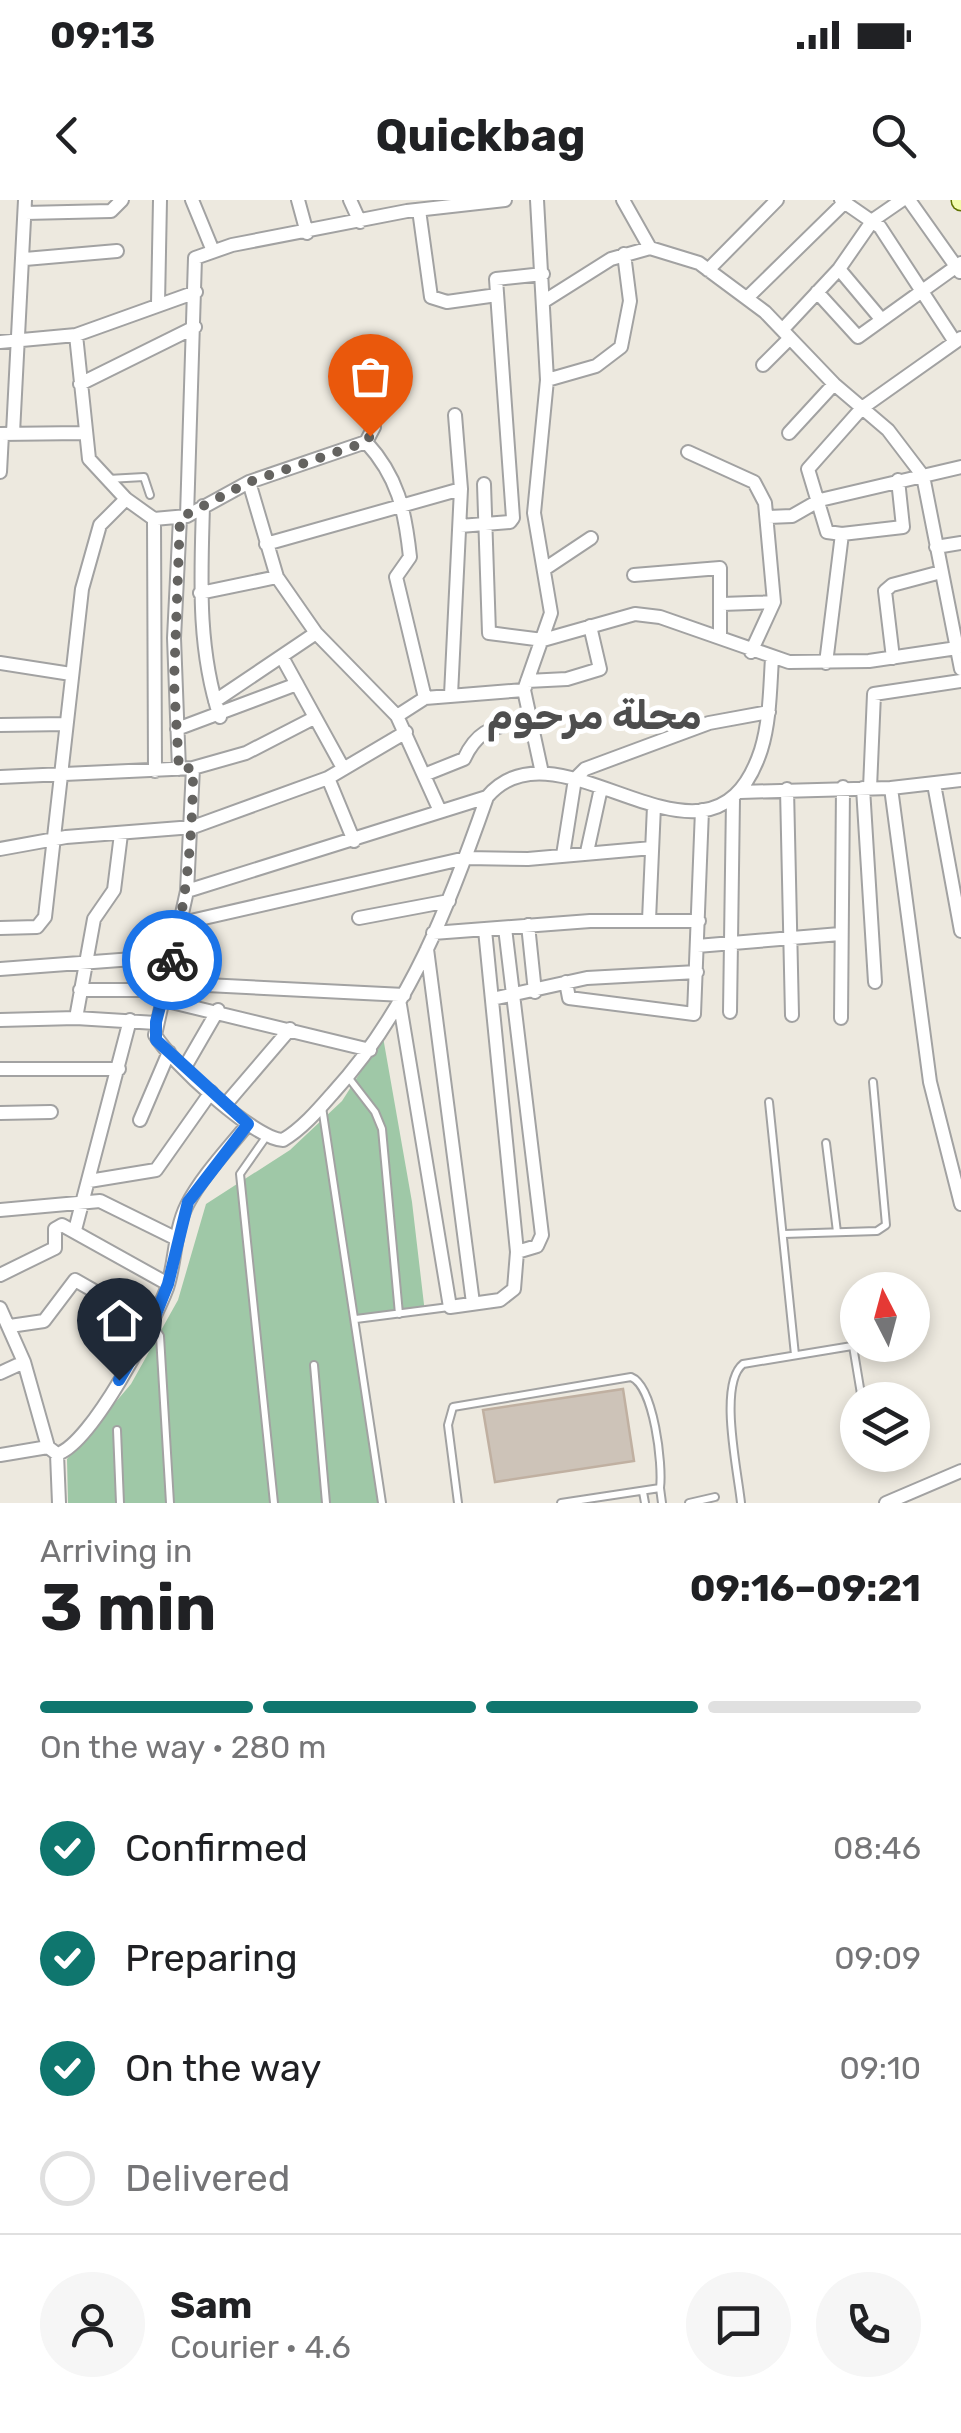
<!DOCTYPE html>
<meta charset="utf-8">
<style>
body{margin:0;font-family:Rubik,Vazirmatn,sans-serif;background:#f6f6f6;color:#202124;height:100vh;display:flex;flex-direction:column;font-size:38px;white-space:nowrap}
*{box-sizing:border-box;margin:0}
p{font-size:32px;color:#757577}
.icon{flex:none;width:55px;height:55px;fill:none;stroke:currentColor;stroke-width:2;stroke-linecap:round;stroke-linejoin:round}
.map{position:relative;height:1303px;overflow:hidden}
.side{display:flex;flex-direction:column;background:#fff;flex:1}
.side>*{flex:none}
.needle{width:65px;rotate:354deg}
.fabs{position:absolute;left:840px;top:1072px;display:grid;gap:20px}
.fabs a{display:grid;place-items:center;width:90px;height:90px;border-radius:50%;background:#fff;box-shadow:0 5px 15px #0003;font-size:50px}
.pin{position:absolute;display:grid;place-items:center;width:85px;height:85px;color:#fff;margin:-102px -42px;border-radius:50% 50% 50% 0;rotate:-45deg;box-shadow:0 0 10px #0007}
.pin .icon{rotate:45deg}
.courier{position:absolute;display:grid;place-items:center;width:100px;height:100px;margin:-50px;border:8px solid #1a73e8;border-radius:50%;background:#fff;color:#222;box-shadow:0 2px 12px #0007}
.overview em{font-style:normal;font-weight:700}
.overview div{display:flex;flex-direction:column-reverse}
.overview{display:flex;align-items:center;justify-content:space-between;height:170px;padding:0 40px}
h1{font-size:65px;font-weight:700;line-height:75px}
.bar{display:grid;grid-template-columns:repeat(4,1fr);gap:15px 10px;align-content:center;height:120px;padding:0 40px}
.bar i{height:12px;border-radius:8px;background:#e0e0e0}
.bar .on{background:#0f766e}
.bar p{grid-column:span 4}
.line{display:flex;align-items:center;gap:25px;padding:0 40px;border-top:2px solid #e0e0e0}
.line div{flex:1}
.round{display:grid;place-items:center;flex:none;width:105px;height:105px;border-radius:52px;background:#f6f6f6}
ol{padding:0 40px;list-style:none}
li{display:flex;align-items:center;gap:30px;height:110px}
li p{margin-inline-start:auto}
li .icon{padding:10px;border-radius:50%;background:#0f766e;color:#fff;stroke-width:4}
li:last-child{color:#757577}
li i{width:55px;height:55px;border:5px solid #e0e0e0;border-radius:50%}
.status{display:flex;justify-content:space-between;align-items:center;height:70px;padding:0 50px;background:#fff;direction:ltr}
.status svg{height:28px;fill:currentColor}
header{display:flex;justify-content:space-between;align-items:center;height:130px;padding:0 40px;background:#fff;font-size:45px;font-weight:700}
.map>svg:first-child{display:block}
</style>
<div class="status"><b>09:13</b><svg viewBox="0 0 49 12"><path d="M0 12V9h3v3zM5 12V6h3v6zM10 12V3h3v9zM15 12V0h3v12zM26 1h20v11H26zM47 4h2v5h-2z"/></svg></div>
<header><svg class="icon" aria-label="back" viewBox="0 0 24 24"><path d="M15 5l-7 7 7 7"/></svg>Quickbag<svg class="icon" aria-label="search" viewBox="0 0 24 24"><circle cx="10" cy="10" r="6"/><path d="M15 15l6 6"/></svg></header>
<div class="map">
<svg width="961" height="1303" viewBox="0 0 961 1303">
<rect width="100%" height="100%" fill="#ede9df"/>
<path fill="#9fc8a7" d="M383 837 412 1002 425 1113 356 1121 379 1303H68L67 1259 131 1184 178 1100 206 1004 290 950 342 901Z"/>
<path fill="#cdc3b8" stroke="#c0b0a1" stroke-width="2.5" d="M623 1189 634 1261 495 1282 483 1210Z"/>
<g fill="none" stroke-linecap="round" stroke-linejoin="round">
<g stroke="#a2a2a2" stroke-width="10">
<path id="lane" d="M108 279 144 277 150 295
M348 877 375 912 382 929 399 1114
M769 902 795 1155
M322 907 382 1303
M266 937 240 974 274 1303
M826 943 837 1032
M784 1034 877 1031 886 1025 873 882
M356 1119 449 1107
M152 1124 160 1136 170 1303
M853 1146 862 1200
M314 1165 326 1303
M117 1230 120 1303
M660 1288 662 1303
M643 1292 645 1303
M458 1303 448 1225 453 1207 631 1177C654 1186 663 1265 660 1288L561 1303
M689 1303 715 1297
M741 1303C738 1272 718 1184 743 1164L858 1145"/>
</g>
<g stroke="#a2a2a2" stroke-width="16">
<path id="street" d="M192 0 213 51
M298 0 307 33
M350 0 360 22
M537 0 547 180 534 313 551 413 524 490 542 573
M623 0 650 48
M841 0 880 27 955 142
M909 0 960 72
M419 10 431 97 447 102 497 95
M25 13 111 11 122 0
M25 59 117 51
M839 69 881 119
M708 70 777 0
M817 92 858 137 961 63
M747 98 843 4
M546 100 611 59 650 48 699 63 765 112 834 184 888 230 923 276 961 469
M158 104 160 0
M783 129 839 69 873 20 902 0
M76 135 89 259 126 299 154 319 187 316 249 282 366 242 374 227 369 165
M0 142 76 135 196 92
M763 165 790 138
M547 180 596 166 621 147 630 101 624 54
M80 184 195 127
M13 233 25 0
M789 233 834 184
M0 234 83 233
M366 242C398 277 405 310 410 357L396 377 425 498
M688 252 754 282 765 303 774 402 751 452
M0 272 2 234
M249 282 277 377 316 433 397 516 440 611
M484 284 489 433 543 440 635 414 660 417 789 462 869 461 957 448
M203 306C201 377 197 448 220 517
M187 316 195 58 232 45 407 11 505 0
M768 317 792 316 820 300 961 267
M154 319 155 571
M460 326 510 322 513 318 496 79 543 74
M842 334 827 332 808 269 862 208 961 138
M266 344 461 289
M936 347 961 343
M546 368 591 338
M634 375 720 368V437
M200 393 277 377
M722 404 774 402
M893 458 885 391 892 385 941 372
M283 459 343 568
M0 463 71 474
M826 463 842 334 903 327 898 280
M527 481 567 479 600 469 590 426
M451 495 461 289 455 215
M215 501 316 433
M397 516 425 498 524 490
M0 525 66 524
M177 529 297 484
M193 568 187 691 155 835C171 862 254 939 283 940 302 929 319 909 333 893 410 809 450 703 487 597 560 510 711 703 761 550 770 521 770 489 772 458
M179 569 174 438 180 318
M424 575 464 559C479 526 497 528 530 518
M0 577 193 568 246 553 314 518
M328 578 354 641
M934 584 961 731
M863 588 875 782
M870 588 874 494 961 481
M891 588 930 882 961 1004
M787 589 792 815
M740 592 891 588 961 580
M121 634 114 690 94 719 76 818 156 823
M0 649 66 637 193 627 328 578 406 532
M587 652 601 588
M563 655 575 579 585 569 709 523 769 512
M187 691 487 597
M359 718 449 701
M649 720 654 606
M182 723 466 658 528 659 652 648
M528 725 535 792
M0 728 37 727 45 717 82 389 100 325 126 299
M505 728 542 1035 537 1046 517 1052
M433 733 590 721H699
M697 746 840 734
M427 749 473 1103
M0 769 173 756
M566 782 569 798 694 814 702 610
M167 783 404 795
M80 790H166
M492 799 587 778 697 772
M163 800 370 850
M400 805 450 1107 500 1100 514 1089 517 1052 485 730
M730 812 733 599
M841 818 843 587
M0 820 76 818
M185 867 218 810
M0 869H119
M225 905 290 829
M0 913 51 912
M140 920 169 852
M89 981 156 970 211 892
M0 1010 100 1001 177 1039
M75 1030 130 820
M0 1075 55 1048V1029L62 1025 168 1084
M0 1108 24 1162 48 1247 57 1254 59 1303
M10 1126 44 1121 75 1080 152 1124
M0 1173 24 1162
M57 1254C91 1245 154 1123 167 1088 176 1061 174 1031 187 1005 202 976 227 950 248 924
M0 1255 48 1247
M886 1303 961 1271"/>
</g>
<g stroke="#607300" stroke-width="21">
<path id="secondary" d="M961 0V1"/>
</g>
<use href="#lane" stroke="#fff" stroke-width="6"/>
<use href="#street" stroke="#fff" stroke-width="12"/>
<use href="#secondary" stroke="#f4fdad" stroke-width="18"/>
</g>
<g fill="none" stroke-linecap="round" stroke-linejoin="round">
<path stroke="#646360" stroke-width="10" stroke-dasharray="0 18" d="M172 760C187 695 193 634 193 568L179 569 174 482 180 318 249 282 366 242 370 236"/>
<path stroke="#1a73e8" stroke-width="12" d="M119 1180 152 1124 168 1084 188 1002 248 924 156 840V822L172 760"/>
</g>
<g text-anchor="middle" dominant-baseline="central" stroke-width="10" stroke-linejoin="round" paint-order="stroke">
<g font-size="40" font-weight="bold" fill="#4e4e4e" stroke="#fff">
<text x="594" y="515">محلة مرحوم</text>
</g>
</g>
</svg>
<div class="fabs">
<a><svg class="needle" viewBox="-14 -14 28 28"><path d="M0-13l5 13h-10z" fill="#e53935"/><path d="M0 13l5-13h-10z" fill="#757577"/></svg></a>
<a><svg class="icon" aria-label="layers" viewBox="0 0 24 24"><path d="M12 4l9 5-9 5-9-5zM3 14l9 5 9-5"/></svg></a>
</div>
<div class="pin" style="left:370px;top:236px;background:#ea580c"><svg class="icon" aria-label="bag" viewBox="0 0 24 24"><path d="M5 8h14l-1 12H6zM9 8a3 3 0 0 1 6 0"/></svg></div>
<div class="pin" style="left:119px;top:1180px;background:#1f2937"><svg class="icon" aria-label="home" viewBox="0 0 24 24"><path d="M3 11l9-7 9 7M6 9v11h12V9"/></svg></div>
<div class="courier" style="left:172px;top:760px"><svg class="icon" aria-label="bike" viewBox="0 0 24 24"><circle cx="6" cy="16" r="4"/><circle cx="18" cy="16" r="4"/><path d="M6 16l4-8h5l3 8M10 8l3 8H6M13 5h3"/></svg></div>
</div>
<section class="side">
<div class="overview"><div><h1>3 min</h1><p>Arriving in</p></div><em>09:16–09:21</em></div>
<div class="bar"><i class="on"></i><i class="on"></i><i class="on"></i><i></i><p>On the way · 280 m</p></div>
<ol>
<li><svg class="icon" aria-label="check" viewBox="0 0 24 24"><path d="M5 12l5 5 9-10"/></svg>Confirmed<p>08:46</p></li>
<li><svg class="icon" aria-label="check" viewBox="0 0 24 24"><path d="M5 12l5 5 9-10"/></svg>Preparing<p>09:09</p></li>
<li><svg class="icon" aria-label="check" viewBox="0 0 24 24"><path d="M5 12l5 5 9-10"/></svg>On the way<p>09:10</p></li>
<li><i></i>Delivered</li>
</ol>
<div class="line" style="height:180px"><a class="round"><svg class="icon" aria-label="person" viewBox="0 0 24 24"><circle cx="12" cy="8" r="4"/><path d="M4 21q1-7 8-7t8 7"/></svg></a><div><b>Sam</b><p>Courier · 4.6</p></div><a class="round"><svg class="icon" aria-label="chat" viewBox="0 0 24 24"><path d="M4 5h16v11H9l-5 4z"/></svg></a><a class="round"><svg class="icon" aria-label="phone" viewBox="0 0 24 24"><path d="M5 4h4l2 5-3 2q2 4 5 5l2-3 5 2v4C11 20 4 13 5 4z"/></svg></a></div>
</section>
